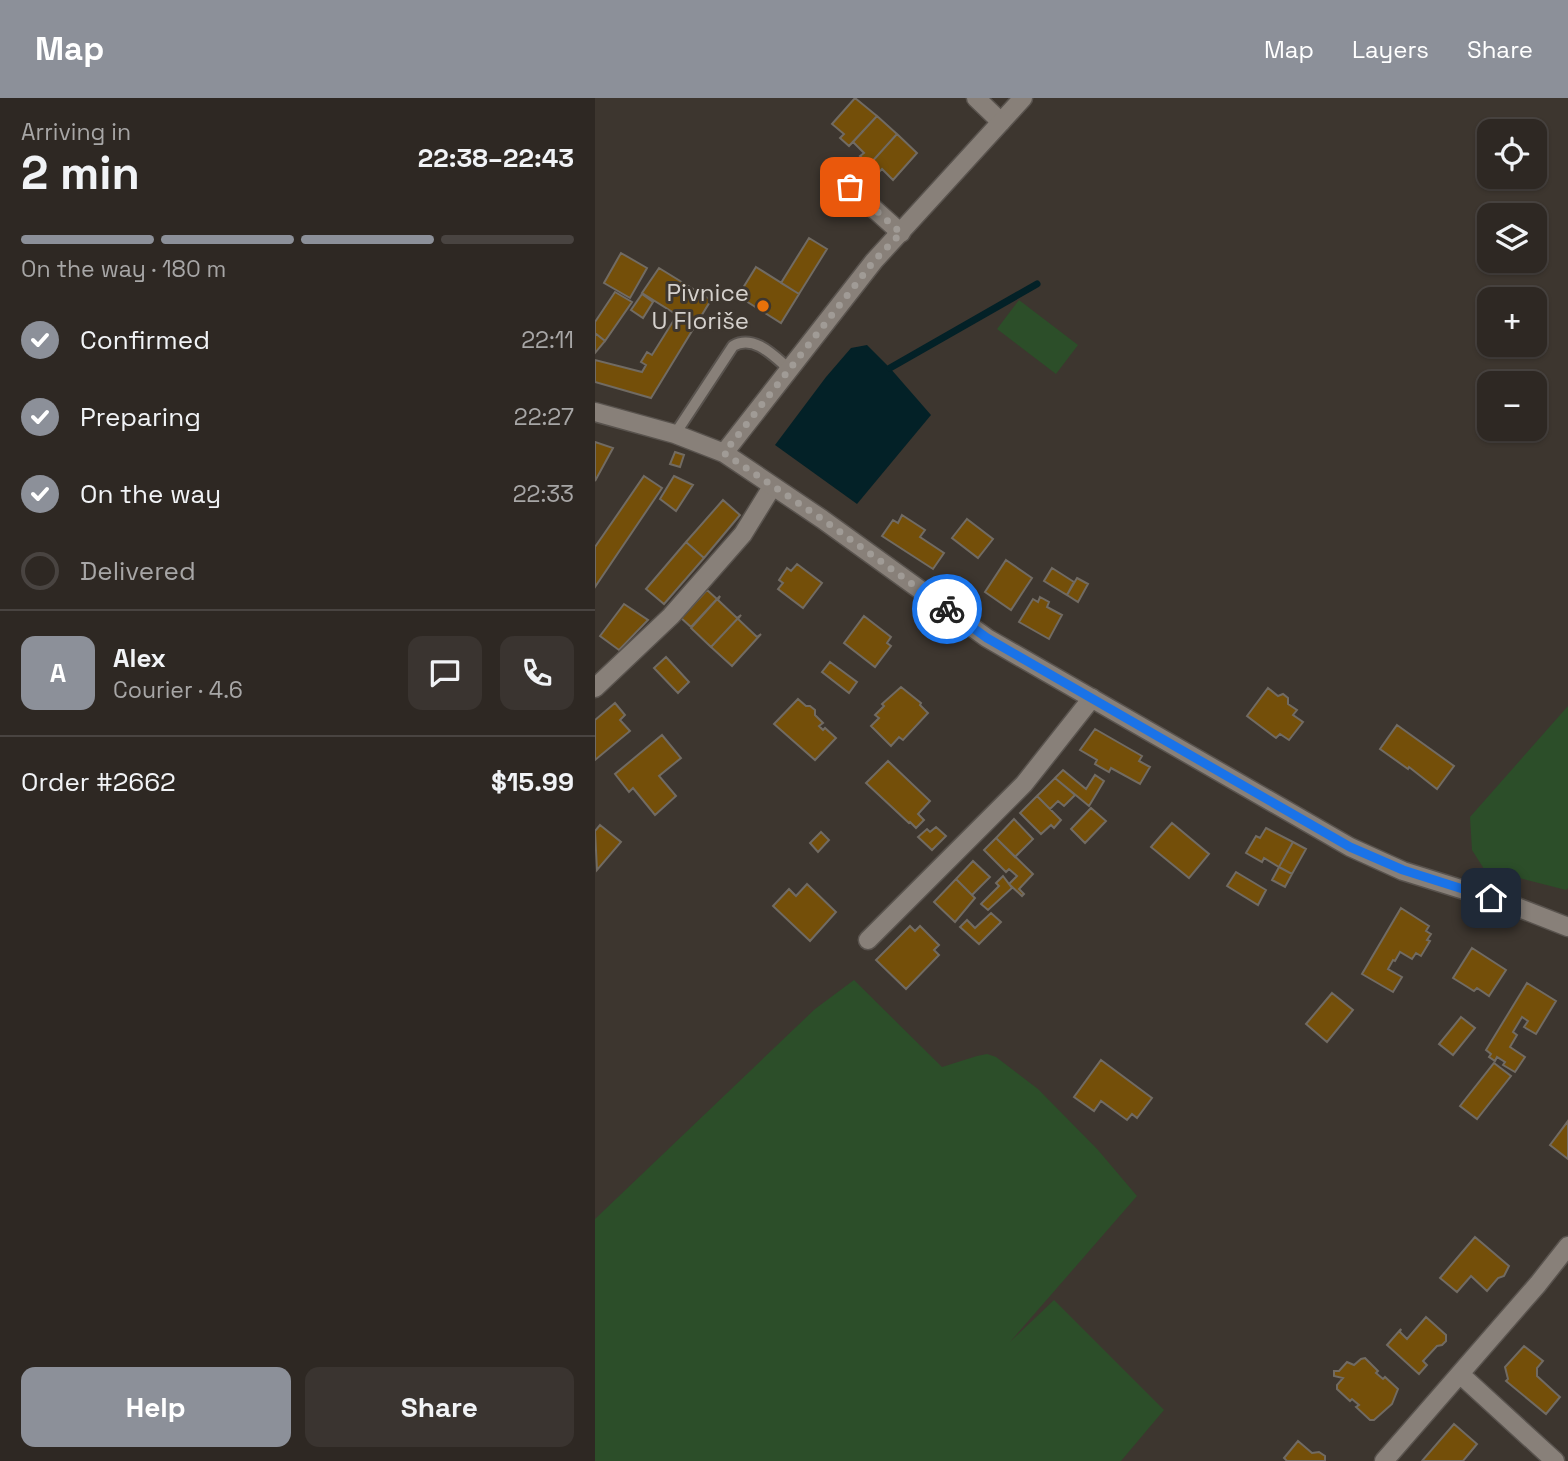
<!DOCTYPE html>
<meta charset="utf-8">
<style>
body{margin:0;font-family:"Space Grotesk",sans-serif;background:#3a3430;color:#f1f3f6;height:100vh;display:flex;flex-direction:column;font-size:26px;white-space:nowrap}
*{box-sizing:border-box;margin:0}
p{font-size:23px;color:#a7a6a6}
.icon{flex:none;width:38px;height:38px;fill:none;stroke:currentColor;stroke-width:2;stroke-linecap:round;stroke-linejoin:round}
.map{position:relative;flex:1;overflow:hidden}
.drawer{display:flex;flex-direction:column;background:#2e2823;width:595px}
.drawer>*{flex:none}
.buttons{position:absolute;left:882px;top:21px;display:grid;gap:14px}
.buttons a{display:grid;place-items:center;width:70px;height:70px;border-radius:14px;background:#2e2823;box-shadow:0 2px 5px #0004,0 0 0 2px #494441;font-size:35px}
.pin{position:absolute;display:grid;place-items:center;width:60px;height:60px;color:#fff;margin:-30px;border-radius:14px;box-shadow:0 4px 10px #0006}
.courier{position:absolute;display:grid;place-items:center;width:70px;height:70px;margin:-35px;border:5px solid #1a73e8;border-radius:50%;background:#fff;color:#222;box-shadow:0 2px 9px #0007}
.overview em{font-style:normal;font-weight:700}
.overview div{display:flex;flex-direction:column-reverse}
.overview{display:flex;align-items:center;justify-content:space-between;height:119px;padding:0 21px}
h1{font-size:46px;font-weight:700;line-height:52px}
.bar{display:grid;grid-template-columns:repeat(4,1fr);gap:10px 7px;align-content:center;height:84px;padding:0 21px}
.bar i{height:9px;border-radius:5px;background:#494441}
.bar .current{background:#8c9099}
.bar p{grid-column:span 4}
.line{display:flex;align-items:center;gap:18px;padding:0 21px;border-top:2px solid #494441}
.line div{flex:1}
.round{display:grid;place-items:center;flex:none;width:74px;height:74px;border-radius:14px;background:#3a3430}
ol{padding:0 21px;list-style:none}
li{display:flex;align-items:center;gap:21px;height:77px}
li p{margin-inline-start:auto}
li .icon{padding:7px;border-radius:50%;background:#8c9099;color:#fff;stroke-width:4}
li:last-child{color:#a7a6a6}
li i{width:38px;height:38px;border:4px solid #494441;border-radius:50%}
.cta{display:flex;gap:14px;margin-top:auto;padding:14px 21px}
.cta a{flex:1;height:80px;border-radius:14px;background:#8c9099;color:#fff;font-size:28px;font-weight:700;line-height:80px;text-align:center}
.cta a+a{background:#3a3430;color:#f1f3f6}
header{display:flex;align-items:center;gap:42px;box-sizing:border-box;height:98px;padding:0 35px;background:#8c9099;color:#fff}
header strong{font-size:33px}
nav{display:flex;gap:38px;margin-inline-start:auto;font-size:24px}
main{display:flex;flex:1;min-height:0}
.map>svg:first-child{display:block}
</style>
<header>
<strong>Map</strong>
<nav><a>Map</a><a>Layers</a><a>Share</a></nav>
</header>
<main>
<section class="drawer">
<div class="overview"><div><h1>2 min</h1><p>Arriving in</p></div><em>22:38–22:43</em></div>
<div class="bar"><i class="current"></i><i class="current"></i><i class="current"></i><i></i><p>On the way · 180 m</p></div>
<ol>
<li><svg class="icon" aria-label="check" viewBox="0 0 24 24"><path d="M5 12l5 5 9-10"/></svg>Confirmed<p>22:11</p></li>
<li><svg class="icon" aria-label="check" viewBox="0 0 24 24"><path d="M5 12l5 5 9-10"/></svg>Preparing<p>22:27</p></li>
<li><svg class="icon" aria-label="check" viewBox="0 0 24 24"><path d="M5 12l5 5 9-10"/></svg>On the way<p>22:33</p></li>
<li><i></i>Delivered</li>
</ol>
<div class="line" style="height:126px"><b class="round" style="background:#8c9099;color:#fff">A</b><div><b>Alex</b><p>Courier · 4.6</p></div><a class="round"><svg class="icon" aria-label="chat" viewBox="0 0 24 24"><path d="M4 5h16v11H9l-5 4z"/></svg></a><a class="round"><svg class="icon" aria-label="phone" viewBox="0 0 24 24"><path d="M5 4h4l2 5-3 2q2 4 5 5l2-3 5 2v4C11 20 4 13 5 4z"/></svg></a></div>
<div class="line" style="height:91px"><div>Order #2662</div><b>$15.99</b></div>
<div class="cta"><a>Help</a><a>Share</a></div>
</section>
<div class="map">
<svg width="973" height="1363" viewBox="0 0 973 1363">
<rect width="100%" height="100%" fill="#3d362f"/>
<path fill="#2c4e29" d="M424 202 483 247 461 276 402 231Z
M973 608V790L971 792 889 771 877 752 875 719Z
M259 882 347 969 382 958 392 956 401 959 443 991 503 1052 542 1098 415 1244 459 1202 569 1312 526 1363H0V1121L220 911Z"/>
<path fill="#032127" d="M272 247 295 270 336 317 262 406 180 347 231 279 256 250Z"/>
<g fill="none" stroke-linecap="round" stroke-linejoin="round">
<path stroke="#032127" stroke-width="7" d="M295 270 442 186"/>
</g>
<path fill="#744f09" stroke="#716b63" stroke-width="2" d="M260 0 282 18 254 48 245 40 249 36 237 26Z
M282 18 302 36 274 67 265 58 269 55 258 44Z
M302 36 322 55 298 82 287 71 283 75 274 67Z
M214 140 232 151 204 196 186 185Z
M26 155 52 170 35 200 9 185Z
M161 169 204 196 186 225 143 198Z
M64 170 116 202 100 228 47 195Z
M20 194 37 204 10 243 0 235V224Z
M47 196 58 204 48 220 36 212Z
M82 217 100 228 56 300 0 284V262L47 274 51 267 46 264 52 254 57 257Z
M0 235 10 243 0 255Z
M0 344 18 350 0 383Z
M80 354 89 357 85 369 75 366Z
M49 378 67 390 0 489V449Z
M79 378 98 387 81 413 65 401Z
M128 402 145 417 109 460 91 444Z
M307 417 330 432 325 439 349 455 338 471 287 438 298 422 303 425Z
M372 421 398 441 383 460 357 440Z
M91 444 109 460 69 506 51 491Z
M411 462 437 480 416 512 390 494Z
M202 466 227 485 208 510 183 491 188 485 184 482 192 470 196 473Z
M457 470 479 484 472 497 449 483Z
M482 480 493 486 483 504 472 497Z
M112 492 122 501 96 529 86 520Z
M125 498 123 502 142 520 146 517 116 549 96 530Z
M445 499 454 504 452 509 467 517 454 541 424 524 438 501 443 504Z
M29 506 53 522 24 552 5 538Z
M146 517 143 521 162 539 166 536 137 568 116 549Z
M269 518 296 539 292 545 296 548 280 569 249 545Z
M71 559 94 584 83 595 59 570Z
M235 564 262 584 254 595 227 574Z
M306 589 326 605 325 607 333 615 308 642 304 639 296 648 276 628 284 620 280 617 289 608 287 606Z
M673 590 683 598 688 596 693 600V606L702 612 698 617 708 624 694 642 685 636 681 640 652 618Z
M203 601 211 608H215L220 612V617L228 625 224 628 228 632 230 630 241 640 220 662 179 626Z
M20 605 30 617 25 622 35 633 0 662V622Z
M802 627 859 668 842 691 814 669 813 671 785 651Z
M500 631 547 658 544 663 555 669 545 686 516 670 514 674 500 666 502 662 485 652Z
M67 637 86 660 64 678 81 698 60 717 38 690 34 694 20 676Z
M293 663 335 703 323 716 329 722 321 730 315 724 314 725 271 685Z
M468 672 491 691 500 677 509 683 494 708 460 680Z
M460 680 480 697 469 708 463 703 455 711 442 698Z
M442 698 466 722 459 730 456 727 446 736 425 715Z
M496 710 511 723 490 745 476 731Z
M419 721 438 741 420 759 401 740Z
M577 725 614 756 594 780 556 749Z
M5 727 26 744 2 772 0 733Z
M341 729 351 738 337 752 323 739 332 731 335 734Z
M671 730 698 744 684 769 669 760 667 764 651 755 661 738 665 740Z
M226 734 234 742 223 754 215 745Z
M401 740 438 776 424 791 429 796 427 798 414 786 422 778 414 771 411 774 389 752Z
M698 744 711 751 697 776 684 769Z
M378 763 395 779 377 797 361 781Z
M684 769 697 776 690 789 677 782Z
M641 774 671 792 663 807 632 788Z
M408 778 417 790 393 812 386 806 404 788 401 785Z
M361 781 380 800 360 824 339 804Z
M212 786 241 814 215 843 178 808 194 791 201 798Z
M806 810 834 828 831 833 836 836 832 842 835 843 826 858 821 855 817 861 805 854 800 863 798 862 793 871 807 879 798 894 767 876Z
M396 815 406 824 384 846 365 829 372 822 380 830Z
M315 828 320 833 325 828 344 847 339 852 344 857 311 891 281 862Z
M877 850 911 872 894 898 882 890 879 893 858 880Z
M932 885 961 903 941 936 929 929 933 923 927 919 918 934 922 937 915 949 930 959 920 974 908 967 910 964 902 959 900 963 894 959 896 956 891 952Z
M737 895 758 912 732 944 711 926Z
M866 919 880 930 858 957 844 946Z
M506 962 557 1000 542 1020 537 1016 532 1022 506 1003 499 1013 479 999Z
M899 965 916 978 882 1021 865 1008Z
M973 1023V1061L955 1047Z
M880 1139 914 1168 909 1178 903 1180 892 1193 876 1178 862 1194 845 1180Z
M831 1219 851 1237V1243L847 1247 842 1248 828 1263 832 1267 824 1276 792 1247 806 1231 805 1234 812 1241Z
M929 1248 948 1263 942 1270V1278L965 1299 951 1316 911 1283 913 1281 910 1269Z
M770 1260 783 1273 781 1275 788 1281 790 1279 803 1291 797 1306 779 1322H775L761 1309 764 1307 757 1301 755 1303 742 1291V1287L748 1280 739 1278V1273H744L752 1264 759 1267 766 1261Z
M859 1326 882 1346 868 1363H827Z
M703 1343 717 1355 724 1354 730 1358V1363H692L689 1360Z"/>
<g fill="none" stroke-linecap="round" stroke-linejoin="round">
<g stroke="#59534e" stroke-width="14">
<path id="service" d="M80 336 138 248C159 236 179 258 194 271"/>
</g>
<g stroke="#59534e" stroke-width="21">
<path id="minor" d="M381 0 406 24
M238 74 306 135
M0 590 76 518 148 436 177 389
M273 842 429 686 497 600
M866 1277 960 1363
M789 1363 943 1186 973 1148"/>
</g>
<g stroke="#59534e" stroke-width="21">
<path id="tertiary" d="M0 314 80 336 129 355 227 421 392 540 755 749 808 773 914 806 973 829
M129 355 279 163 428 0"/>
</g>
<use href="#service" stroke="#888079" stroke-width="10"/>
<use href="#minor" stroke="#888079" stroke-width="18"/>
<use href="#tertiary" stroke="#888079" stroke-width="18"/>
</g>
<g fill="none" stroke-linecap="round" stroke-linejoin="round">
<path stroke="#a09b96" stroke-width="7" stroke-dasharray="0 12.6" d="M255 89 306 135 279 163 129 355 227 421 352 511"/>
<path stroke="#1a73e8" stroke-width="9" d="M352 511 392 540 755 749 808 772 896 800"/>
</g>
<circle fill="#e8710a" stroke="#3d362f" stroke-width="2.5" cx="168" cy="208" r="7"/>
<g text-anchor="middle" dominant-baseline="central" stroke-width="6" stroke-linejoin="round" paint-order="stroke">
<g font-size="24" fill="#d5d1cd" stroke="#3d362f" text-anchor="end">
<text x="154" y="194">Pivnice<tspan x="154" dy="28">U Floriše</tspan></text>
</g>
</g>
</svg>
<div class="buttons">
<a><svg class="icon" aria-label="locate" viewBox="0 0 24 24"><circle cx="12" cy="12" r="6"/><path d="M12 2v4M12 18v4M2 12h4M18 12h4"/></svg></a>
<a><svg class="icon" aria-label="layers" viewBox="0 0 24 24"><path d="M12 4l9 5-9 5-9-5zM3 14l9 5 9-5"/></svg></a>
<a>+</a>
<a>−</a>
</div>
<div class="pin" style="left:255px;top:89px;background:#ea580c"><svg class="icon" aria-label="bag" viewBox="0 0 24 24"><path d="M5 8h14l-1 12H6zM9 8a3 3 0 0 1 6 0"/></svg></div>
<div class="pin" style="left:896px;top:800px;background:#1f2937"><svg class="icon" aria-label="home" viewBox="0 0 24 24"><path d="M3 11l9-7 9 7M6 9v11h12V9"/></svg></div>
<div class="courier" style="left:352px;top:511px"><svg class="icon" aria-label="bike" viewBox="0 0 24 24"><circle cx="6" cy="16" r="4"/><circle cx="18" cy="16" r="4"/><path d="M6 16l4-8h5l3 8M10 8l3 8H6M13 5h3"/></svg></div>
</div>
</main>
